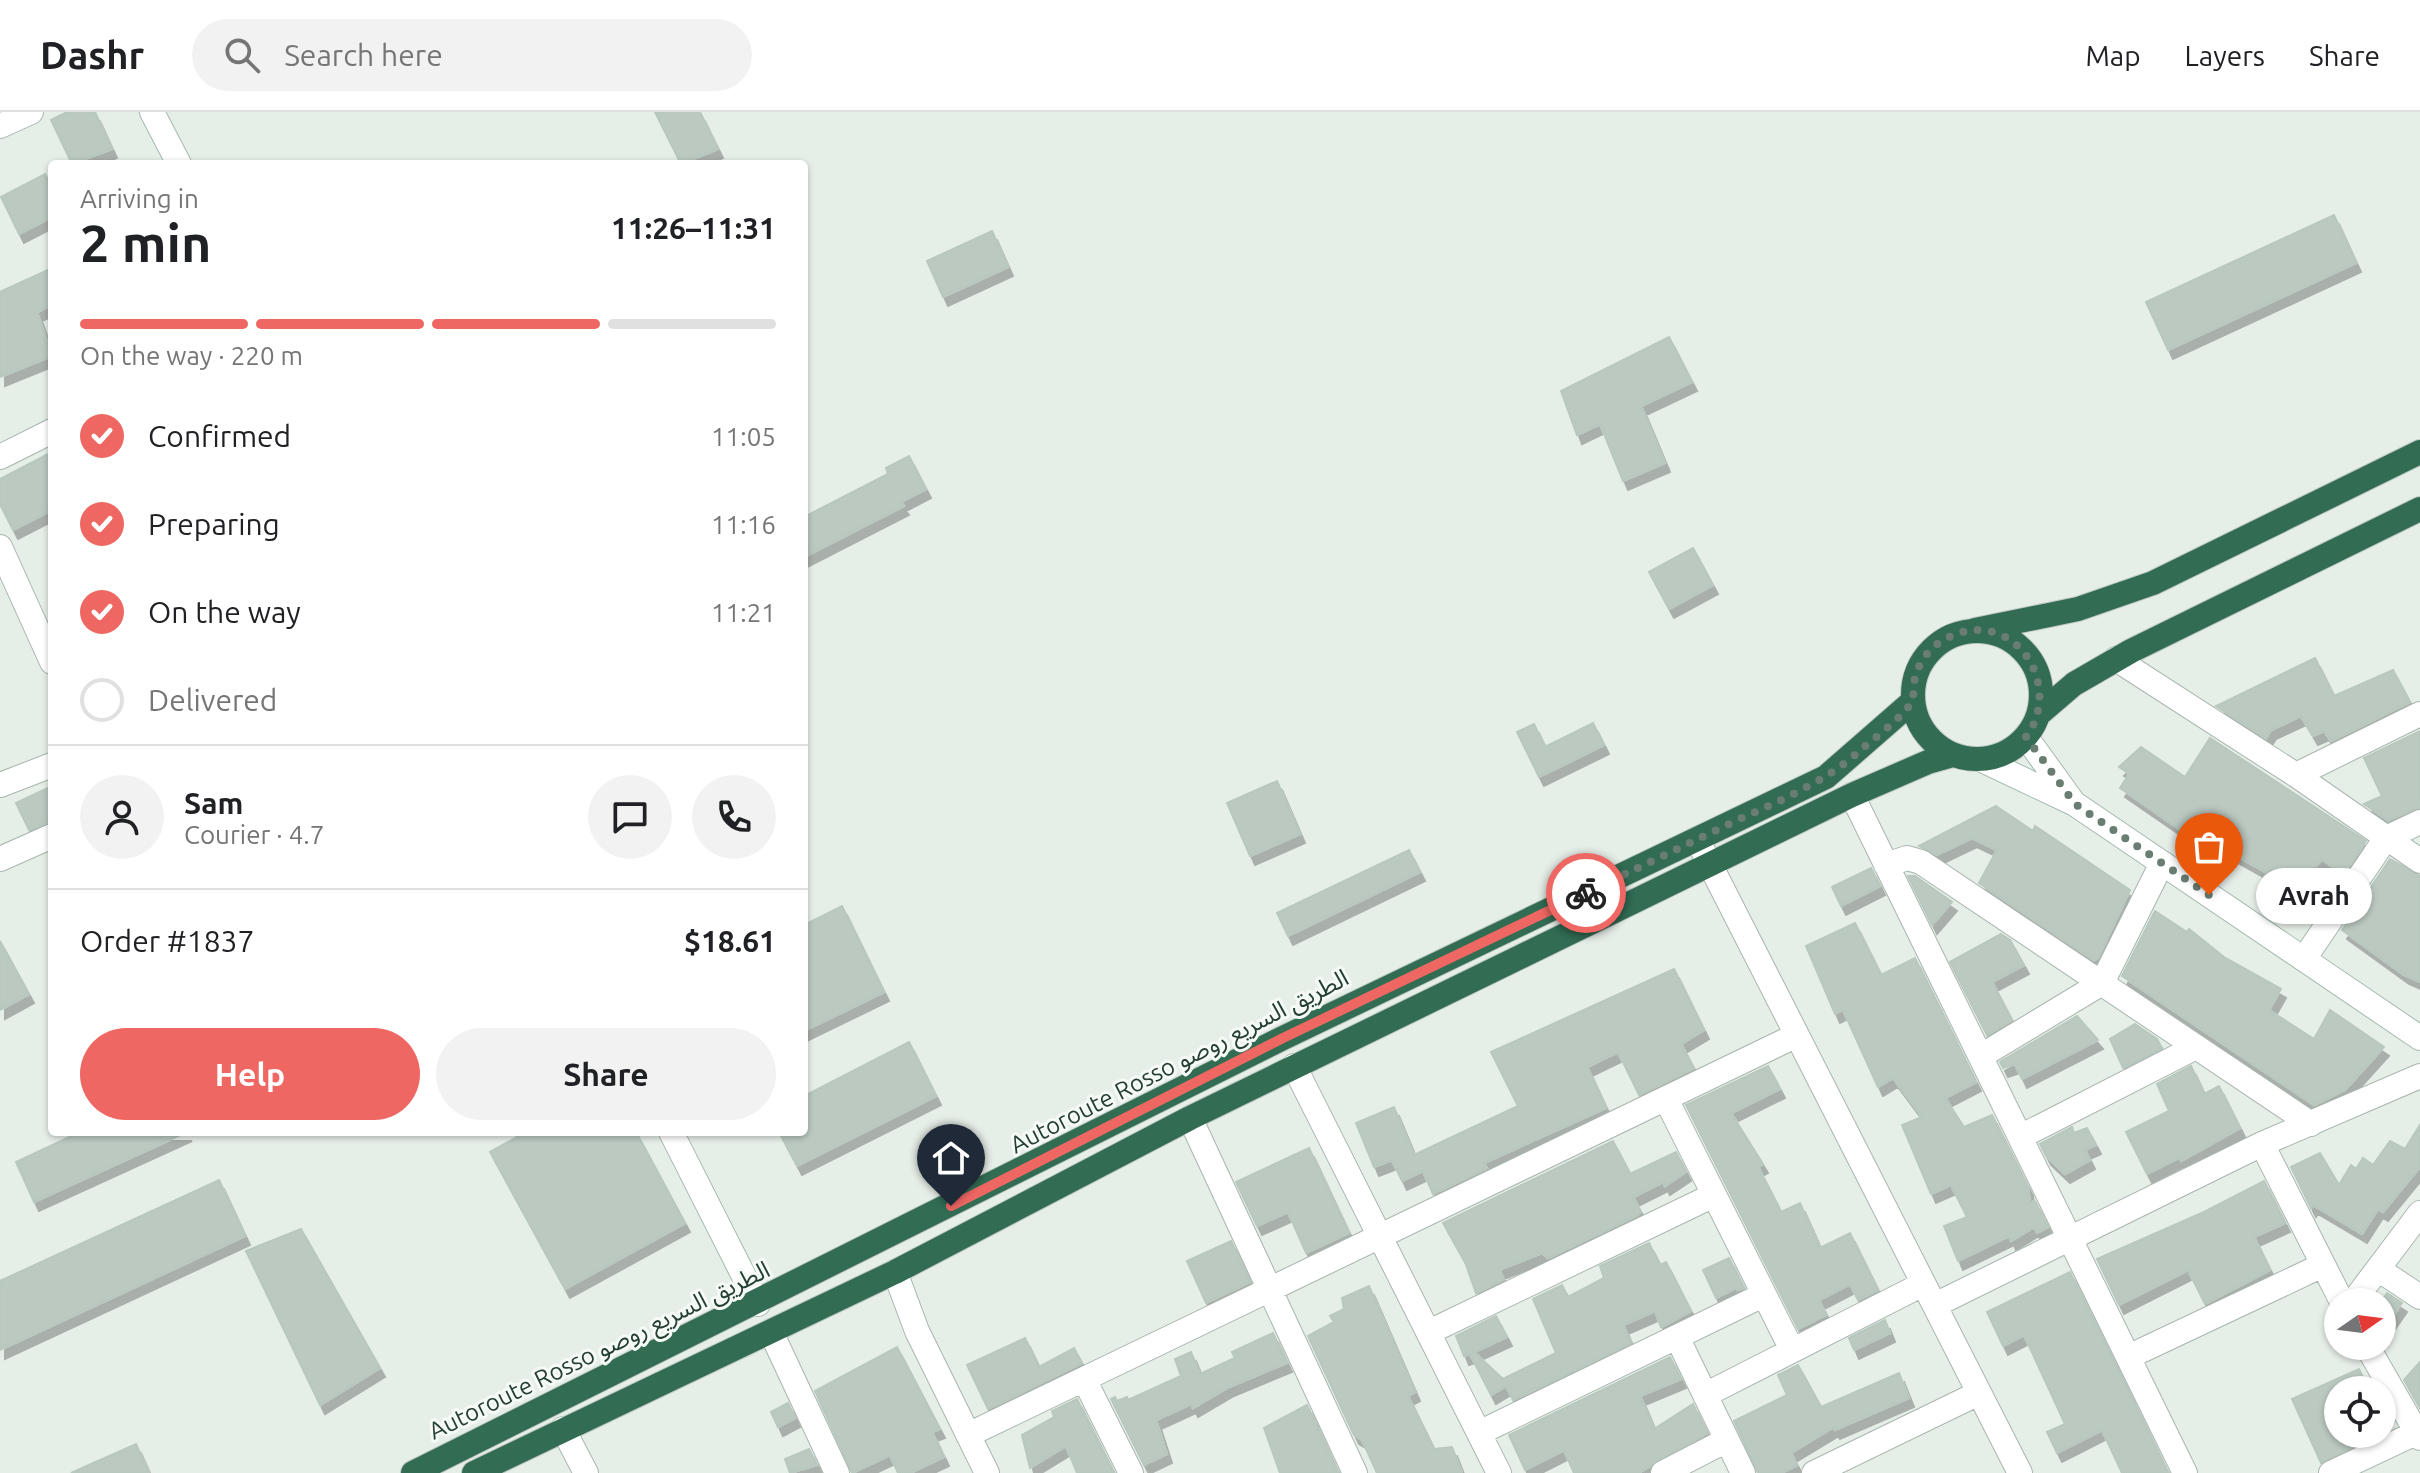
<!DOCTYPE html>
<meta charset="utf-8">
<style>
body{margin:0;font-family:Ubuntu,"Noto Sans Arabic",sans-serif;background:#f2f2f2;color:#202124;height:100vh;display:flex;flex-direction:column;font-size:30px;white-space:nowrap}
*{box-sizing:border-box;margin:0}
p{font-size:26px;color:#757577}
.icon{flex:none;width:44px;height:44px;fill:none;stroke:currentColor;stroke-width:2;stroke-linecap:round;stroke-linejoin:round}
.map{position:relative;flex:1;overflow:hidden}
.side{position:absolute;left:48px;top:48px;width:760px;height:976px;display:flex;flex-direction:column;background:#fff;border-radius:8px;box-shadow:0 2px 6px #0004}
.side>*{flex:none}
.needle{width:52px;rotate:76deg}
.tools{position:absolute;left:2324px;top:1176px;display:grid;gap:16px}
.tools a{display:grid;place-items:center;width:72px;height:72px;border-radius:50%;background:#fff;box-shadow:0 2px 6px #0004;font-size:40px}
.pin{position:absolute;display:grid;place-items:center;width:68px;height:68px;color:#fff;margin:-82px -34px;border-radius:50% 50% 50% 0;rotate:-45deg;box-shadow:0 0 8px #0007}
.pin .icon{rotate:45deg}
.courier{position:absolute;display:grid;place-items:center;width:80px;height:80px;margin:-40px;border:6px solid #ef6763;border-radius:50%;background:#fff;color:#222;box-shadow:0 2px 10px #0007}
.bubble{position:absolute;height:56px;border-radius:28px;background:#fff;box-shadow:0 2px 6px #0004;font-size:26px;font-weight:600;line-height:56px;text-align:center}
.headline em{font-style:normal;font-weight:600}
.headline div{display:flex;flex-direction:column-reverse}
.headline{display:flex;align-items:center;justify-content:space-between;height:136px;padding:0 32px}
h1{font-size:52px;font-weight:600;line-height:60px}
.bar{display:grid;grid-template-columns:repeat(4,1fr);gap:12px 8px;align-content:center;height:96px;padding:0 32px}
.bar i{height:10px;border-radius:6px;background:#e0e0e0}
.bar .selected{background:#ef6763}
.bar p{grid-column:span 4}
.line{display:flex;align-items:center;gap:20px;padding:0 32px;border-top:2px solid #e0e0e0}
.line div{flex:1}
.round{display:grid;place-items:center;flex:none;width:84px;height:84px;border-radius:42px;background:#f2f2f2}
ol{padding:0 32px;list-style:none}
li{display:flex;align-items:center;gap:24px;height:88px}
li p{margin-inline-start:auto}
li .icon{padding:8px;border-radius:50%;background:#ef6763;color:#fff;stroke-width:4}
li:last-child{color:#757577}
li i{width:44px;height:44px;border:4px solid #e0e0e0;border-radius:50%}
.button{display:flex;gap:16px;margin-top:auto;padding:16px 32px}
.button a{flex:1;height:92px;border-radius:48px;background:#ef6763;color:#fff;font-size:32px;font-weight:600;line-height:92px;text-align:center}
.button a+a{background:#f2f2f2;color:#202124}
header{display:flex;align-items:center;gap:48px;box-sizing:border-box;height:112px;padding:0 40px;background:#fff;border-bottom:2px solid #e0e0e0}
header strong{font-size:38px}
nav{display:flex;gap:44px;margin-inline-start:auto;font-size:28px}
.search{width:560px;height:72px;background:#f2f2f2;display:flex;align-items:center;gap:20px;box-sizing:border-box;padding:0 28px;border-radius:44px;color:#757577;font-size:30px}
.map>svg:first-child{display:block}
</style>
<header>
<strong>Dashr</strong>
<div class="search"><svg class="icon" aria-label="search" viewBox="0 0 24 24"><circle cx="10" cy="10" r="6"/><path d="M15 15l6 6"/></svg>Search here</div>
<nav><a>Map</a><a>Layers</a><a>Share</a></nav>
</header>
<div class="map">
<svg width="2420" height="1361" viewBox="0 0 2420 1361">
<defs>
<filter id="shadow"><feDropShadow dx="5" dy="9" stdDeviation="0" flood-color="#0004"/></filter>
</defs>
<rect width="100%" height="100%" fill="#e6eee8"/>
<path fill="#bbc9c1" stroke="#b8c8be" stroke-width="2" filter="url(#shadow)" d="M67 0H95L112 37 72 52 51 8Z
M655 0H700L718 37 681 52Z
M45 62 52 76V105L19 122 1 85Z
M2334 103 2356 151 2168 238 2146 190Z
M992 119 1008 155 943 185 927 149Z
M52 156V193L37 200 52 244 0 265V180Z
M1669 225 1692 270 1641 294 1665 351 1623 369 1600 312 1577 323 1561 279Z
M52 340V398L13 418 0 392V367Z
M909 344 926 377 901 390 904 394 804 445V405L888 362 886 356Z
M1693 436 1713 473 1669 497 1649 460Z
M2315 546 2334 584 2393 558 2410 590 2331 629 2324 619 2313 624 2301 604 2271 618 2266 626 2216 594Z
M1593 611 1604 633 1539 665 1517 620 1534 612 1545 635Z
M2420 619V695L2388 708 2364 692 2382 684 2364 646Z
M2210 626 2366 729 2343 763 2322 747 2291 786 2264 766 2267 761 2224 737 2220 745 2120 676 2129 662 2119 655 2141 635 2185 665Z
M1277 669 1300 722 1250 744 1227 691Z
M52 674V708L29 718 16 691Z
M1996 694 2033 719 2035 714 2130 778 2098 846 2094 848 1979 771 1997 738 1972 726 1937 743 1919 734Z
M1409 738 1420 760 1288 824 1277 801Z
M2390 747 2420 764V870L2404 863 2342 818Z
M1871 756 1880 774 1841 794 1832 775Z
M1908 764H1915L1952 790 1932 813Z
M842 794 884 880 804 919V813Z
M2155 799 2187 820 2189 817 2224 845 2281 877 2269 898 2314 927 2330 898 2384 935 2345 978 2314 993 2122 864Z
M1855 811 1881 863 1915 846 1976 970 1945 986 1964 1015 1992 1003 2028 1075 2030 1091 2035 1089 2048 1115 2037 1121 2034 1115 2011 1129 2009 1124 1958 1149 1944 1114 1967 1105 1951 1073 1931 1082 1902 1013 1922 1005 1893 966 1878 975 1843 898 1835 902 1806 834Z
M2001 822 2010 828 2024 853 1992 870 2012 908 1987 923 1950 850Z
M0 829 29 882 0 898Z
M1674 857 1704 918 1681 932 1694 956 1639 983 1618 940 1587 955 1606 996 1484 1051 1487 1056 1433 1082 1423 1059 1402 1069 1392 1048 1374 1055 1356 1011 1394 995 1414 1043 1518 994 1491 940Z
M2077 904 2098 928 2022 967 2015 952 2003 956 2000 950Z
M2135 912 2157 927 2162 936 2123 956 2110 927Z
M909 930 936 984 797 1054 779 1020H804V984Z
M1768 954 1780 977 1731 1001 1763 1052 1758 1055 1781 1100 1800 1091 1820 1136 1850 1121 1878 1178 1858 1188 1850 1172 1819 1188 1826 1203 1798 1217 1686 993Z
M2191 954 2204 982 2219 974 2240 1016 2181 1049 2180 1045 2147 1062 2126 1020 2169 999 2157 972Z
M2420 1013V1055L2383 1100 2378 1097 2362 1122 2313 1093 2311 1096 2291 1055 2320 1041 2339 1073 2351 1053 2356 1057 2363 1046 2373 1053 2390 1029 2405 1037Z
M2072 1015 2074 1021 2087 1016 2096 1033 2085 1038 2090 1048 2065 1062 2046 1044 2040 1032Z
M80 1020H187L34 1090 16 1050Z
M526 1020H636L685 1111 565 1177 490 1040Z
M1613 1029 1630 1062 1676 1040 1686 1060 1665 1074 1663 1070 1633 1085 1641 1100 1636 1104 1548 1146 1542 1141 1499 1158 1504 1167 1476 1181 1465 1150 1443 1111Z
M1309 1036 1349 1121 1306 1141 1288 1100 1257 1114 1236 1070Z
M219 1068 245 1124 0 1238V1169Z
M2264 1069 2285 1111 2254 1125 2270 1158 2205 1192 2188 1158 2119 1193 2097 1147 2204 1100Z
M301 1117 380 1256 320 1293 246 1139Z
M1231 1129 1250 1170 1206 1191 1187 1149Z
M1649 1131 1660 1153 1666 1150 1691 1199 1661 1215 1655 1199 1623 1213 1631 1231 1513 1288 1506 1274 1491 1283 1470 1242 1464 1244 1456 1224 1496 1204 1507 1225 1474 1240 1503 1267 1556 1241 1533 1187 1562 1173 1568 1185 1604 1166 1600 1154Z
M1729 1146 1744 1176 1737 1178 1736 1176 1716 1186 1703 1158Z
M2070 1160 2115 1251 2168 1361H2122L2102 1318 2057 1341 2047 1320 2065 1312 2024 1223 2003 1234 1987 1200Z
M1369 1174 1415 1280 1408 1284 1426 1321 1434 1337 1452 1335 1462 1361H1377L1362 1328 1354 1323 1308 1224 1334 1210 1330 1204 1344 1197 1342 1186Z
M2387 1181 2402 1191 2382 1220V1188Z
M1885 1208 1890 1221 1854 1238 1849 1226Z
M1273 1221 1287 1251 1229 1275 1193 1296 1191 1292 1156 1308 1167 1342 1144 1353 1111 1287 1115 1285 1117 1289 1127 1285 1128 1288 1181 1264 1175 1247 1191 1240 1200 1262 1235 1246 1232 1240Z
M1025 1226 1039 1255 1074 1236 1082 1251 988 1297 967 1253Z
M897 1235 940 1317 932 1320 944 1345 910 1361H898L890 1343 852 1361 815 1279Z
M1670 1245 1681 1267 1640 1284 1654 1317 1693 1292 1707 1321 1638 1361H1574L1564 1338 1525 1358 1509 1323Z
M2420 1250V1293L2419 1294 2404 1268Z
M1798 1253 1821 1295 1899 1261 1909 1286 1835 1318 1834 1315 1791 1341 1797 1353 1781 1361H1758L1734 1309 1787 1283 1778 1263Z
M2359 1257 2369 1278H2338V1322H2369L2371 1326 2321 1351 2292 1287Z
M1077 1287 1114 1361H1077L1066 1334 1030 1356 1022 1323 1054 1305 1052 1299Z
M788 1291 795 1306 778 1315 771 1300Z
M1307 1293 1338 1361H1280L1264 1316Z
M136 1332 149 1361H71Z
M809 1337 817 1353 790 1361 785 1347Z"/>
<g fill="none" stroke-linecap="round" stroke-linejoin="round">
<g stroke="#a8b6ae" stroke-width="26">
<path id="street" d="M0 14 31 0
M0 345 52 319
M0 435 52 550
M2116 547 2296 663 2420 749
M2296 663 2420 602
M0 673 52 653
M1852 683 2185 1361
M1697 727 2020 1361
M0 747 52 724
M1886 753 1907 746 1921 750 2311 1012
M2304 847 2386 726 2420 710
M1981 944 2102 871 2162 751
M1294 954 1499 1361
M1666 987 1792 1238
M1190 1006 1355 1361
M2020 1025 2196 935
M2262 1032 2342 1190
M2378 1157 2420 1185
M895 1160 917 1219 987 1361
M2353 1190 2420 1101
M1935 1193 2262 1032 2420 964
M771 1220 837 1361
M1429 1220 1714 1083
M1677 1225 1743 1361
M2367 1234 2420 1326
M2128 1245 2323 1153
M1084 1267 1131 1361
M1705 1283 1923 1172
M563 1317 586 1361
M1479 1321 1763 1183
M968 1323 1795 924
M1663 1361 1727 1328
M1814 1361 1979 1281
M2331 1361 2420 1319"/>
</g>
<g stroke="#a4baae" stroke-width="26">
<path id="secondary" d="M152 0 179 52
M2026 625 2073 690
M1982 648 2075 692 2420 926
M671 1020 758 1192"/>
</g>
<g stroke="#c2cac6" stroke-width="26">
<path id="highway" d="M1975 518 2078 497 2153 471 2420 340
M1913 583a64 64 0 1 1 128 0a64 64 0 1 1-128 0Z
M2039 602 2074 572 2131 539 2420 397
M413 1361 1283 926 1826 665 1913 589
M474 1361 895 1160 1190 1006 1852 683 1928 650 1953 643"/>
</g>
<use href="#street" stroke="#fff" stroke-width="24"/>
<use href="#secondary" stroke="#fff" stroke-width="24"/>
<use href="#highway" stroke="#316c53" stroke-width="24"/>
</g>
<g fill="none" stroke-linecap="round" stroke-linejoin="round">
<path stroke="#697d72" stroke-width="8" stroke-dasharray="0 14.4" d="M1586 781C1635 757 1684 734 1733 710 1775 691 1819 673 1855 643 1867 632 1906 603 1912 589 1914 585 1913 576 1914 571 1917 551 1930 534 1949 525 2013 494 2065 572 2026 625L2075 692 2209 783"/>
<path stroke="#ef6763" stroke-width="10" d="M951 1094 1283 926 1586 781"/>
</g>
<g text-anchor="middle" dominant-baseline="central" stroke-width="6" stroke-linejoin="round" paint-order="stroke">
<g font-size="24" fill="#254033" stroke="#f6faf7">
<text transform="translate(1179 949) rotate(-27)">Autoroute Rosso الطريق السريع روصو</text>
<text transform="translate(599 1238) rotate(-26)">Autoroute Rosso الطريق السريع روصو</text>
</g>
</g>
</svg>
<div class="tools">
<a><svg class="needle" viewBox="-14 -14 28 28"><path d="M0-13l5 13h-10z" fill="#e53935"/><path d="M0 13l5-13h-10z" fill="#757577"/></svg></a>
<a><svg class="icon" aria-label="locate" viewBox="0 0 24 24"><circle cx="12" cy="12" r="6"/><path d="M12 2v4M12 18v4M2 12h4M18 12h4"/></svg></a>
</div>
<div class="pin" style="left:2209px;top:783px;background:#ea580c"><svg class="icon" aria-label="bag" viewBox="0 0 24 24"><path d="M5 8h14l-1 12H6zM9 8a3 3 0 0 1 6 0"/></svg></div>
<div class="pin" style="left:951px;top:1094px;background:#1f2937"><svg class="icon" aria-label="home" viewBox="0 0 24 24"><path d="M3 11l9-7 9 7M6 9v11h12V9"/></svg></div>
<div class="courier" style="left:1586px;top:781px"><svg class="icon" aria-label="bike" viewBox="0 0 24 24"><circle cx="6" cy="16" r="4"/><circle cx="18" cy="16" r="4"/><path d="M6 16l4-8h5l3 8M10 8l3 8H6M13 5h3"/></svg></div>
<div class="bubble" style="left:2256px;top:756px;width:116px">Avrah</div>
<section class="side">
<div class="headline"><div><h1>2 min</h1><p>Arriving in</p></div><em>11:26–11:31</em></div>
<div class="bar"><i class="selected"></i><i class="selected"></i><i class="selected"></i><i></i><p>On the way · 220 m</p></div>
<ol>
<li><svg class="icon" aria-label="check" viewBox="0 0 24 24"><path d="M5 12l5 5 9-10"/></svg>Confirmed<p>11:05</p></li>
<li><svg class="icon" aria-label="check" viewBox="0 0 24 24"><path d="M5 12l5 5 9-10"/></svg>Preparing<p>11:16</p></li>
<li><svg class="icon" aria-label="check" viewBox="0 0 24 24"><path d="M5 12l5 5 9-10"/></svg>On the way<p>11:21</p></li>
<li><i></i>Delivered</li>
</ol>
<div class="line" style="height:144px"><a class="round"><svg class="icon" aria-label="person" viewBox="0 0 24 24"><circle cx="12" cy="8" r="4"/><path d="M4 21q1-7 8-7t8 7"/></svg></a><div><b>Sam</b><p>Courier · 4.7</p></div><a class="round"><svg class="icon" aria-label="chat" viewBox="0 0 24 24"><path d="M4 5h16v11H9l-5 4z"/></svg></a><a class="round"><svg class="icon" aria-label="phone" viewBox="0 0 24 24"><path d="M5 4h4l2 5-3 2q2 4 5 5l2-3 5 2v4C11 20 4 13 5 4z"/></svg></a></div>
<div class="line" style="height:104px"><div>Order #1837</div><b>$18.61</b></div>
<div class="button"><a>Help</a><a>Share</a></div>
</section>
</div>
